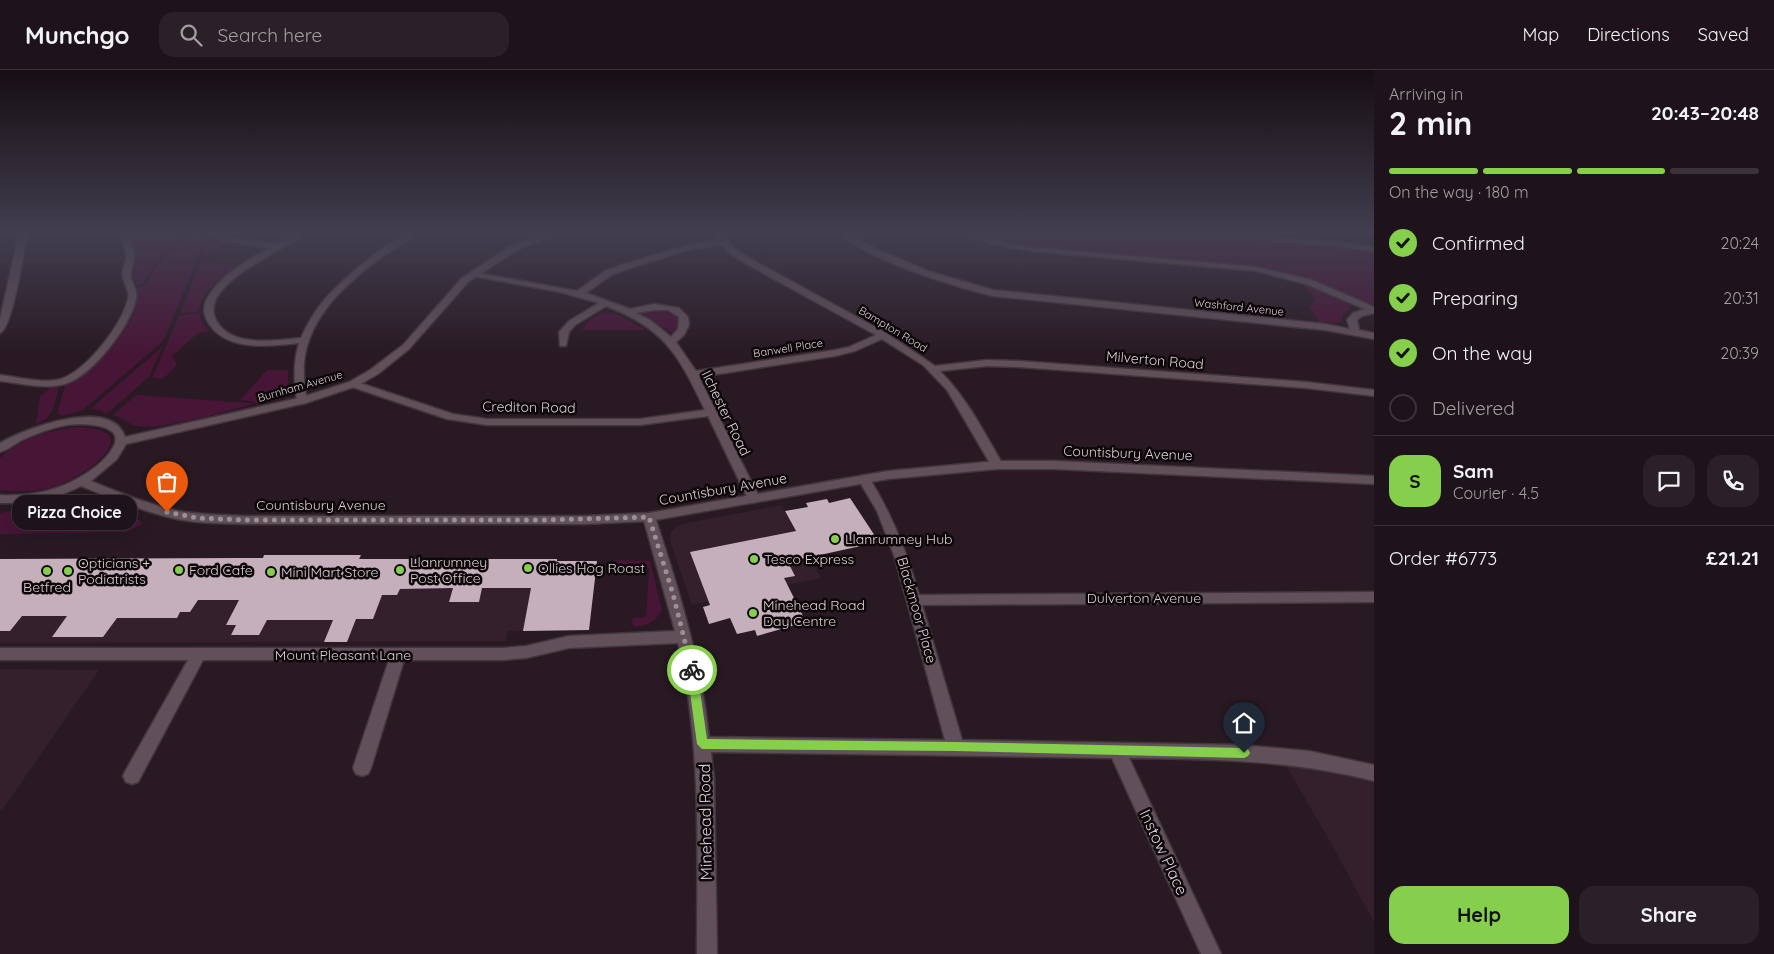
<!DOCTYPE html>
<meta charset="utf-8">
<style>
body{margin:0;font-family:Quicksand,sans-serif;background:#2b2027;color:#f1f3f6;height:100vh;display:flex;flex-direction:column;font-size:19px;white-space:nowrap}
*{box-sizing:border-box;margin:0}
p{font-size:16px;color:#a19ea2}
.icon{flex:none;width:28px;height:28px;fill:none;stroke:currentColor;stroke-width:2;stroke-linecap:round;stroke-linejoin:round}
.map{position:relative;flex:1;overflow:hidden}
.side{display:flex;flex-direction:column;background:#1e131a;width:400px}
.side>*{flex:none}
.pin{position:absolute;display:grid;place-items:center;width:42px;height:42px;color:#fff;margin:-51px -21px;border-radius:50% 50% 50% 0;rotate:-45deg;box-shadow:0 0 5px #0007}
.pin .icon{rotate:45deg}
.courier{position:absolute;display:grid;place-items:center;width:50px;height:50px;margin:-25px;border:4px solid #85cf4c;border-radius:50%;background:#fff;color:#222;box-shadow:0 1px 6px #0007}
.bubble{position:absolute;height:35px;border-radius:15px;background:#1e131a;box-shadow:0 5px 20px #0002,0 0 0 1px #3c3239;font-size:16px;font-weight:700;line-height:35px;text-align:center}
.headline em{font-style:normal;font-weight:700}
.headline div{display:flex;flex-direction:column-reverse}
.headline{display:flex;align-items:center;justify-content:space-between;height:85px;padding:0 15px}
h1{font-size:32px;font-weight:700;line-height:38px}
.bar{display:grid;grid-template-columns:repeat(4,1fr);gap:8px 5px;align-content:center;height:60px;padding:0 15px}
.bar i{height:6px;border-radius:4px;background:#3c3239}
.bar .selected{background:#85cf4c}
.bar p{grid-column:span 4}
.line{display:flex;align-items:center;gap:12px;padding:0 15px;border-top:1px solid #3c3239}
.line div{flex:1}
.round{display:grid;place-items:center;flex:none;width:52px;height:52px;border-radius:15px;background:#2b2027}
ol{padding:0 15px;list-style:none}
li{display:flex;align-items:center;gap:15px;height:55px}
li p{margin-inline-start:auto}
li .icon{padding:5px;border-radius:50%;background:#85cf4c;color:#111;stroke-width:4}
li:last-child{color:#a19ea2}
li i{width:28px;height:28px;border:2px solid #3c3239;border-radius:50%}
.button{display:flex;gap:10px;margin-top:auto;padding:10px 15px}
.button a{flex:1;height:58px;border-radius:15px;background:#85cf4c;color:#111;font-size:20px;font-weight:700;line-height:58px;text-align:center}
.button a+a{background:#2b2027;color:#f1f3f6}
header{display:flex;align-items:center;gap:30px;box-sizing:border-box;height:70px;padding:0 25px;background:#1e131a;border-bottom:1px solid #3c3239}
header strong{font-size:24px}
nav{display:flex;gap:28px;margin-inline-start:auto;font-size:18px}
.search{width:350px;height:45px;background:#2b2027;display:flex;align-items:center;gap:12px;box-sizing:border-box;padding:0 18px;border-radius:15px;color:#a19ea2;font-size:19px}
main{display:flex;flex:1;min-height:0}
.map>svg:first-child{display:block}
</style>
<header>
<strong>Munchgo</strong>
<div class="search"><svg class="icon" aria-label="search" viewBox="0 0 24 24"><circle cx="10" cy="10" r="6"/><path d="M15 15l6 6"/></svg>Search here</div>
<nav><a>Map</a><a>Directions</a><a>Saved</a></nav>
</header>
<main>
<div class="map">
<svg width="1374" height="884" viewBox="0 0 1374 884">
<rect width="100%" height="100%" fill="#281922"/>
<path fill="#34202c" d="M781 435 821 508 692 535 670 471 671 462 678 456 687 453Z
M264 485H361L360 489H557V491H597L589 560 508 561 506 571 0 573V489L238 488H263Z
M0 599 99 600 3 739H0Z
M1285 694 1358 708 1374 713V852L1332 775Z"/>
<path fill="#471536" d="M133 163H186L154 195 143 214 136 216V210L132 209V207L135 205V197H131V194L135 192 133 174 129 171 133 170Z
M189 163H201L205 170 165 267 160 274 83 340 62 346 57 343 65 316 81 306 108 281 126 259 123 257 130 252 135 240 131 239 132 236 137 233V218L145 216 158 195Z
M970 163H1155L1374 180V235L1312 211 1252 197 1039 178 1001 172Z
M212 169 226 173 203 189 204 192 241 195C226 205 201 220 199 241L180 244 209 170Z
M1302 213 1345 230 1350 233 1351 238 1342 245V251L1339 253 1319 252 1310 238 1315 229Z
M644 241C656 241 670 240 679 248V262L675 265 641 243Z
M199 242 202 252 208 261 198 263 172 286 177 295 163 309 152 308 179 246Z
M608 243 619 245 646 260H582C587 249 597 244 608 243Z
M163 276 149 307 109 342 105 344 101 340 90 339Z
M267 300H288V320L276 330 257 334 255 332 240 330Z
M53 316 59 317C55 333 54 348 36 354L40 326Z
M136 325 252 333 251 335C222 342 165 360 138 356 132 356 121 348 113 345Z
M75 357C150 358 90 404 57 416 38 422 19 423 0 420V388C20 368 48 361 75 357Z
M73 429 92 432 139 450 141 452V455L126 462 0 464V443L62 430Z
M615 490 650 491 662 540C656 551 645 558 633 556L632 548 646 547 649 498H635L631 494H619Z"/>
<path fill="#c4afbb" d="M850 428 879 472 788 492 795 506 784 508 806 552 757 566 755 560 737 564 730 548 709 554 703 537 710 535 690 482 796 461 785 441 808 437 806 433 827 429 829 433Z
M264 485H361L359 489H557V491H597L589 560 523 561 531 518H482L479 532H449L453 518 400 519 397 525H382L373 549H356L347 572H324L333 550H267L259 565H231L236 555H226L239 530H198L190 542H180L177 548H117L103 567H52L67 546H22L10 561H0V489L238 488H263Z"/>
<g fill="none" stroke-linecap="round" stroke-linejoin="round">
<g stroke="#40363b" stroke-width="3">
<path id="minor" d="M19 163H27C24 179 13 258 0 263V249Z
M121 163H129C130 171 135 181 134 189 133 195 130 201 131 208 133 216 138 220 136 229 130 257 92 306 65 314 45 320 20 313 0 311V305C18 307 43 314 61 309 86 301 122 255 128 229 130 220 124 215 123 207 121 200 125 195 126 189 127 181 122 171 121 163Z
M206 163H215L223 167 276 174 297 163H306C286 181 187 217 220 256 238 277 276 270 301 268 307 254 315 241 325 229 340 212 396 161 417 163 407 172 393 179 382 187 347 212 308 247 304 293 303 305 305 318 307 331L302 334 297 331C294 311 293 293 299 273 270 276 228 282 209 254 204 246 202 238 207 229 219 206 248 190 269 178L221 171Z
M714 163H722L733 177 749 188 886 263 935 296 987 290 1019 291 1306 312 1374 320V326L1306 318 1019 297 987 296 940 301C967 328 984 362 1003 395L997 399 991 395 947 320 923 295 882 269 855 281 835 286 699 307 760 429 754 433 748 429 708 346 640 355H487L447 349 349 316 348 314 353 311 357 312 453 344 487 349H640L705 340C679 286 665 258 606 236L575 255 569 262 566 276H560L559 262 569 251 599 233 560 222 473 206 469 204 473 202 577 221 605 201 621 195 688 175 720 170ZM723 175 727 181 743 192 876 265 849 277 835 280 696 301 676 272 684 265 689 255 688 247 679 238 654 234 630 239 586 223 611 205 627 199 692 179ZM654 240H668L679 247 678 259 671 267 650 250 636 243Z
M841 163H849L872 177 928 201 993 220 1325 254 1350 259 1347 250 1353 243 1365 239 1306 214 1256 201 1030 181 990 174 961 163H972L994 170 1030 177 1256 197 1312 210 1374 237V243L1362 246 1357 250 1359 260 1374 263V269L1325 260 993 226C957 217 865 190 841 163Z
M1163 163H1197L1338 172 1374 177V181L1338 176 1167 165Z
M864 405 868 406C892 444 907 482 919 525L1374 522V532L922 535 962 670 1242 675 1309 681 1374 695V711C1293 690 1212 689 1129 688L1221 884H1201L1112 688 711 682 714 709 717 884H697C697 780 702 675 678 573L569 578 526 588 503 590H404L371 698 368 704 362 706 356 704 353 698 389 590H203L138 712 132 714 126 712 123 706 126 700 188 590H0V578H503L526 576 569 566 675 561 643 447 649 443 655 447C679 520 701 591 709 667L945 670 895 488 877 441 858 409Z"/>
</g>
<g stroke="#40363b" stroke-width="3">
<path id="tertiary" d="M548 163H558L517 180 468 212 409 279 378 304 357 316 306 333 126 374 117 389 91 411C119 423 148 434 178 441 201 445 224 445 247 446H585L649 443 888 401 997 391H1055L1374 406V414L1055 399H997L888 409 649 451 585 454H247C224 453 200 454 177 449 144 442 113 429 81 416 56 429 28 434 0 433V425C25 426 48 423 71 412 85 405 104 393 112 379 129 353 81 353 67 355 51 358 35 364 20 371 14 375 7 380 0 382V373C25 358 112 326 125 367L299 328 349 312 370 300 403 275 462 208 511 176Z"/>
</g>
<use href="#minor" fill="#614f59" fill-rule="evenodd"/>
<use href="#tertiary" fill="#614f59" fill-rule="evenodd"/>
</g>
<linearGradient id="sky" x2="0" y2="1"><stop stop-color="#160e13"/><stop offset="0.57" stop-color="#423e4f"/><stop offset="1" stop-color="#423e4f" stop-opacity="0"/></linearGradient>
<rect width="1374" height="286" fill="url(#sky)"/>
<path fill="#85cf4c" d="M692 596 697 600 707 669 955 672 1244 678 1248 679 1250 683 1248 686 1244 688 955 681 702 679 697 674 687 600Z"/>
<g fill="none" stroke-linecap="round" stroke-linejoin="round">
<path stroke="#9c9096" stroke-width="5" stroke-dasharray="0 9" d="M167 442 198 448 247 450H545L649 447 673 524 692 600"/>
</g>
<g fill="#85cf4c" stroke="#0d070a" stroke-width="2">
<circle cx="835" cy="469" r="5"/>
<circle cx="754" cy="489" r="5"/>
<circle cx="528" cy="498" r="5"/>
<circle cx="179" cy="500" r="5"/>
<circle cx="400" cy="500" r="5"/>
<circle cx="47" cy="501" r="5"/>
<circle cx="68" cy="501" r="5"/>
<circle cx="271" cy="502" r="5"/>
<circle cx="753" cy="543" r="5"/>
</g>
<g text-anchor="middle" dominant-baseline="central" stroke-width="5" stroke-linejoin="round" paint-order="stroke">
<g font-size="11" fill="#dad0d5" stroke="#0d070a">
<text transform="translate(1239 237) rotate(6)">Washford Avenue</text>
<text transform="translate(893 259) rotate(31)">Bampton Road</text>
<text transform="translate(788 278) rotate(-9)">Banwell Place</text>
<text transform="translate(300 316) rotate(-16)">Burnham Avenue</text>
</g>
<g font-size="14" fill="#dad0d5" stroke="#0d070a">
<text transform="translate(1155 290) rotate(5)">Milverton Road</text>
<text transform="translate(529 337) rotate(1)">Crediton Road</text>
<text transform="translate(726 343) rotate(64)">Ilchester Road</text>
<text transform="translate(1128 383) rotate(2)">Countisbury Avenue</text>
<text transform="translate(723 419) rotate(-10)">Countisbury Avenue</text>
<text x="321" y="435">Countisbury Avenue</text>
<text x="1144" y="528">Dulverton Avenue</text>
<text transform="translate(917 540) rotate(74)">Blackmoor Place</text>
<text x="343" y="585">Mount Pleasant Lane</text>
</g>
<g font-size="14" fill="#dad0d5" stroke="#0d070a" text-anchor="start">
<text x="845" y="469">Llanrumney Hub</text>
<text x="764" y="489">Tesco Express</text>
<text x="410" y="492">Llanrumney<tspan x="410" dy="16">Post Office</tspan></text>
<text x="78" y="493">Opticians +<tspan x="78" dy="16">Podiatrists</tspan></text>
<text x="538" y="498">Ollies Hog Roast</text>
<text x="189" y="500">Ford Cafe</text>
<text x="281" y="502">Mini Mart Store</text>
<text x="47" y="517" text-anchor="middle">Betfred</text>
<text x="763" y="535">Minehead Road<tspan x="763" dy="16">Day Centre</tspan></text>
</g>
<g font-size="16" fill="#dad0d5" stroke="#0d070a">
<text transform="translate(705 752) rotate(-91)">Minehead Road</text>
<text transform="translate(1164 782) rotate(65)">Instow Place</text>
</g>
</g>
</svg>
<div class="pin" style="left:167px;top:442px;background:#ea580c"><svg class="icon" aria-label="bag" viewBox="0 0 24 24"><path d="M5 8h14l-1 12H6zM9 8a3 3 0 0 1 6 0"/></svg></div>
<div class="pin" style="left:1244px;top:683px;background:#1f2937"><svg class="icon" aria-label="home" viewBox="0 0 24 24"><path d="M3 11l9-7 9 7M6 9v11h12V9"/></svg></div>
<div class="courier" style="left:692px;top:600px"><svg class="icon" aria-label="bike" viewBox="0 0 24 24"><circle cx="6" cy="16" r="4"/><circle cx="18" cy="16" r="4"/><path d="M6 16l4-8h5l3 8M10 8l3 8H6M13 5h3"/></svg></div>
<div class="bubble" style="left:12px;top:425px;width:125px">Pizza Choice</div>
</div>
<section class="side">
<div class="headline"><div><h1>2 min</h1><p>Arriving in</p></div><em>20:43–20:48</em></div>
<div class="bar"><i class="selected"></i><i class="selected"></i><i class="selected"></i><i></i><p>On the way · 180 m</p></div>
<ol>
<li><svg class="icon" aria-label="check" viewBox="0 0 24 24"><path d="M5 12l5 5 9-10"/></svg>Confirmed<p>20:24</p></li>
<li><svg class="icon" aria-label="check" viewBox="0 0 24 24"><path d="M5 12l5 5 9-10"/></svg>Preparing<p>20:31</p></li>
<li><svg class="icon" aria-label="check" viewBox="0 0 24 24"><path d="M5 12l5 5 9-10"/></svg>On the way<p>20:39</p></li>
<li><i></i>Delivered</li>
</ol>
<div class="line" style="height:90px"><b class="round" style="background:#85cf4c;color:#111">S</b><div><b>Sam</b><p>Courier · 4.5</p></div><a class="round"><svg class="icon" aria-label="chat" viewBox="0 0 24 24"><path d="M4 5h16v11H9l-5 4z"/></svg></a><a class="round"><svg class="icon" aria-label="phone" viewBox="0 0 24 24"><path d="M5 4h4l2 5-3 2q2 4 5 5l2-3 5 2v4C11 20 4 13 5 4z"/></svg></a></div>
<div class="line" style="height:65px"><div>Order #6773</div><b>£21.21</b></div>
<div class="button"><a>Help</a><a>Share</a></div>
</section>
</main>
